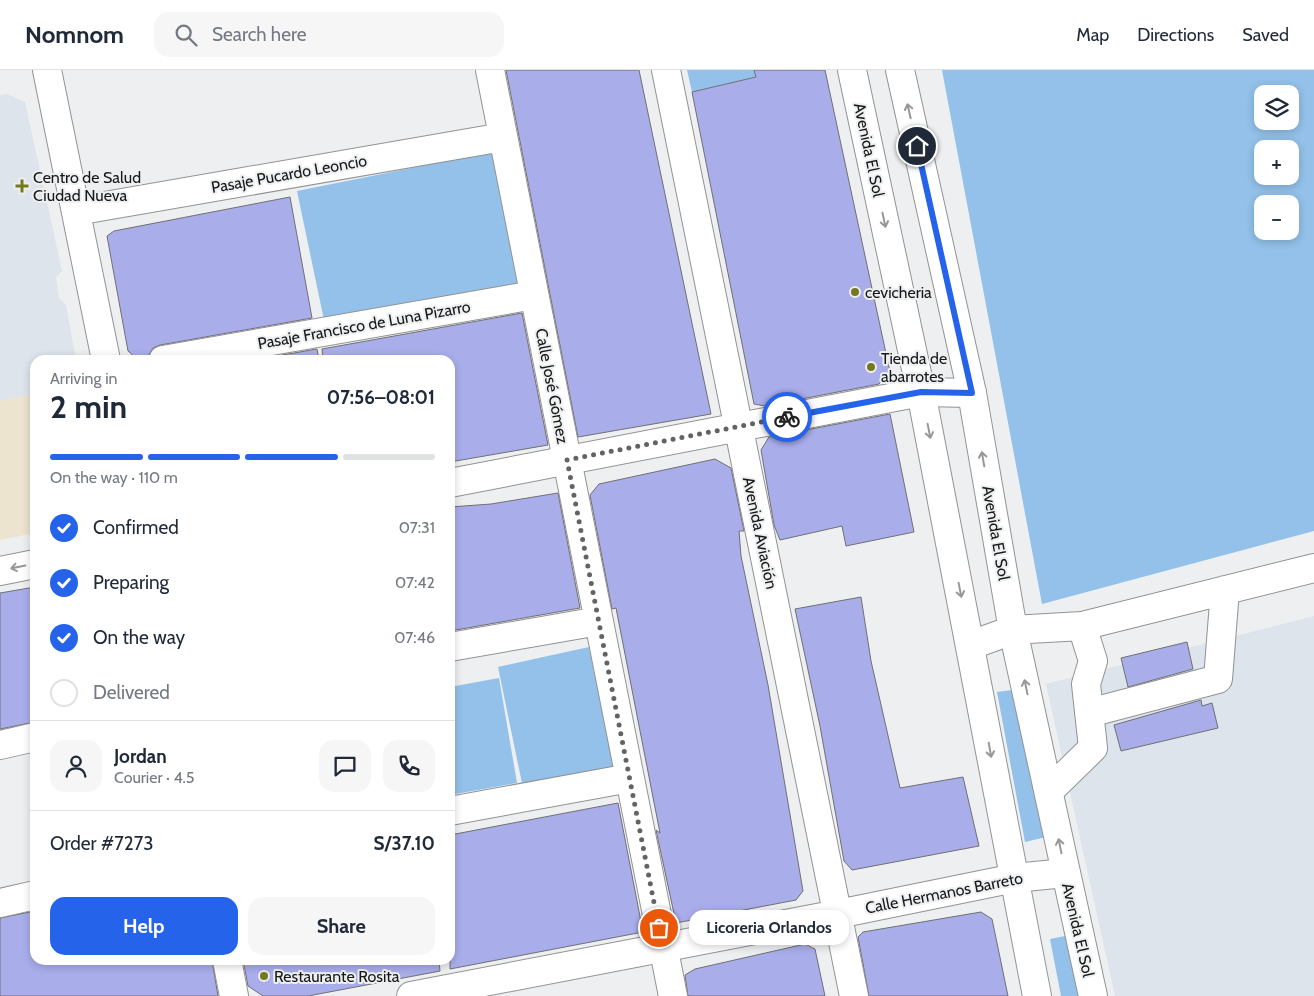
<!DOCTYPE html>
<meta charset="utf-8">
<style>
body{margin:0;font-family:Cabin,sans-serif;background:#f6f6f7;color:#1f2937;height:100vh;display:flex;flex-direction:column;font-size:19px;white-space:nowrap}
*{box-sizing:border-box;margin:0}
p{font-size:16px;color:#747a83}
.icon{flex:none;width:28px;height:28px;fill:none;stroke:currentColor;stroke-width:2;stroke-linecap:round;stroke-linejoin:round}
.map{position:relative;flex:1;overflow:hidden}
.sheet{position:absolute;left:30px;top:285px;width:425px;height:610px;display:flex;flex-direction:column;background:#fff;border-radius:15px;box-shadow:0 2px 8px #0003}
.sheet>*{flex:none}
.controls{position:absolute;left:1254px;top:15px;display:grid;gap:10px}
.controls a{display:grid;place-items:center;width:45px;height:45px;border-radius:10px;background:#fff;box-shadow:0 2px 8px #0003;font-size:25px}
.pin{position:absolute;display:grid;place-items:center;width:42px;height:42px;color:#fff;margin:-21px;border:2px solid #fff;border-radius:50%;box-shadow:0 1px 5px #0007}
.courier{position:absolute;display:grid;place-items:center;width:50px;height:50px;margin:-25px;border:4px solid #2563eb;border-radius:50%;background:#fff;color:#222;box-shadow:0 1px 6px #0007}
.bubble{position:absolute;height:35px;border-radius:15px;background:#fff;box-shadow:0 2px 8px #0003;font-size:16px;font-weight:700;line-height:35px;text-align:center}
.headline em{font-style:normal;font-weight:700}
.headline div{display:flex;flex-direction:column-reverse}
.headline{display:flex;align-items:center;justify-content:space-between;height:85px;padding:0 20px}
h1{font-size:32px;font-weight:700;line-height:38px}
.bar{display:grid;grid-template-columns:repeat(4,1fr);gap:8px 5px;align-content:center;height:60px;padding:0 20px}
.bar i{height:6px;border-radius:4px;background:#e0e1e3}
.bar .selected{background:#2563eb}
.bar p{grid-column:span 4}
.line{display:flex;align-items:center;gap:12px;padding:0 20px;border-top:1px solid #e0e1e3}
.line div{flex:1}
.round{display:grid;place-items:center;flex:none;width:52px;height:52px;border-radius:15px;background:#f6f6f7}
ol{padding:0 20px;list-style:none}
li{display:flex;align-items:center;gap:15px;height:55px}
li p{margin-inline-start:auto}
li .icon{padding:5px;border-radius:50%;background:#2563eb;color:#fff;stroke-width:4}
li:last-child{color:#747a83}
li i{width:28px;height:28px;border:2px solid #e0e1e3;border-radius:50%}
.cta{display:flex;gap:10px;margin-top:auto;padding:10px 20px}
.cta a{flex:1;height:58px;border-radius:15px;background:#2563eb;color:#fff;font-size:20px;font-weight:700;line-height:58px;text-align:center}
.cta a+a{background:#f6f6f7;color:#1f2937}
header{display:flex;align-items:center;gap:30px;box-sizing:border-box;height:70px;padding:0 25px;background:#fff;border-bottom:1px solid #e0e1e3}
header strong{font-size:24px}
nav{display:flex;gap:28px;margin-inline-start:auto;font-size:18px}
.search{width:350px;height:45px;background:#f6f6f7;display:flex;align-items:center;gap:12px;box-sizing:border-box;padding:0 18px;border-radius:15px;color:#747a83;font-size:19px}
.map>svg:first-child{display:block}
</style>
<header>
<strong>Nomnom</strong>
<div class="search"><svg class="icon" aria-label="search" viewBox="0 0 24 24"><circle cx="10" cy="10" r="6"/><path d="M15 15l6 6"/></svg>Search here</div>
<nav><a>Map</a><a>Directions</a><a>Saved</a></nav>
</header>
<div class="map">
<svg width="1314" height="926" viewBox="0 0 1314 926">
<rect width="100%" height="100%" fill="#edeff0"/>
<path fill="#dde4eb" d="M7 24 25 32 62 201 56 207 59 228 66 235 76 290H35V324L0 331V25Z
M1314 546V926H1115L1046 614Z"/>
<path fill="#ede4cf" d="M35 324V463L0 470V331Z"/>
<path fill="#93c1e9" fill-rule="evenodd" d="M687 0H755L756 7 692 22Z
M942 0H1314V461L1042 534ZM1262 24H1290V51H1262ZM1262 79H1290V106H1262ZM1262 134H1290V161H1262Z
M496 81 519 217 324 250 297 121Z
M589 577 614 699 523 718 498 597Z
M499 608 517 713 450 725V617Z
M1019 619 1046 767 1025 772 997 622Z
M1070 865 1083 926H1061L1050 869Z"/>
<path fill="#a9adea" stroke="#707072" d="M506 0H639L711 344 578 367Z
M754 0H825L890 302 879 314 765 336 754 334 692 22 756 7Z
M290 127 312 248 160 275 153 278 148 286 136 288 128 281 107 166 114 161Z
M522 243 548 375 450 392V290H323L322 279Z
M317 279 319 290H254Z
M890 344 914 462 846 476 842 456 780 470 774 455 761 380 769 367Z
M715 389 731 398 744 461H739L741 486 768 615 803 821 796 830 676 853 656 760 660 763 616 538 612 539 590 425 599 414Z
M558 423 580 538 450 561V437L491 434Z
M35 517V652L0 659V523Z
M861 527 871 591 900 718 963 707 979 776 852 800 844 791 820 656 795 539Z
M1187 572 1193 599 1128 617 1121 588Z
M1201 630 1202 636 1212 633 1218 658 1121 681 1114 655Z
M618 733 643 862 450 899V765Z
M35 841V890H212L218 926H0V848Z
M981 842 992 849 1008 926H869L858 867 863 862Z
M805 874 815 879 825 926H688L685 905 695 899Z
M243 890H439L440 901 308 926H263L248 916Z"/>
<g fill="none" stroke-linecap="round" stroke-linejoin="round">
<g stroke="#919394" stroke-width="30">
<path id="minor" d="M47 0 106 290
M490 0 673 926
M666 0 854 926
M76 141 503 67
M163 290 534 225
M450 413 921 322 972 323
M0 501 35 494
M971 575 1013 560 1082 556 1314 498
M450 577 599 551
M1089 643 1218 609 1225 520
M0 675 35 667
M1049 721 1093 678 1086 614 1093 591 1082 556
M450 741 630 708
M0 833 35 825
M227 890 234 926
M411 926 838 844 1015 808 1065 803"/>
</g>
<g stroke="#919394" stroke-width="30">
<path id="major" d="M852 0 921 322 1037 926
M900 0 972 323 1013 560 1093 926"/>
</g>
<use href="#minor" stroke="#fff" stroke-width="28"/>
<use href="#major" stroke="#fff" stroke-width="28"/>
</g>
<defs><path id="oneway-shaft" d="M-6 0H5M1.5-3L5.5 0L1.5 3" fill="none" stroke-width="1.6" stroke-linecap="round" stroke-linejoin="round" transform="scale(1.25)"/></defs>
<g stroke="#979797">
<use href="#oneway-shaft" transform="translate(909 41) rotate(-103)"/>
<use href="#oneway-shaft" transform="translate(884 150) rotate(78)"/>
<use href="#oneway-shaft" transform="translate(929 361) rotate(79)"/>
<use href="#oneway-shaft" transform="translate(983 389) rotate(-100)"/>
<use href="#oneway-shaft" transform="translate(18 497) rotate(169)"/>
<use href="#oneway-shaft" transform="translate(960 520) rotate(79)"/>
<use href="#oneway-shaft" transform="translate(1026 617) rotate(-102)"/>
<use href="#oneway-shaft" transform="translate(990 680) rotate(80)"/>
<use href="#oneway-shaft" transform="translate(1060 776) rotate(-101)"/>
</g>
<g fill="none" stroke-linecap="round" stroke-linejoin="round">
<path stroke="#626364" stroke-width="5" stroke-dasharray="0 9" d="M659 858 567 390 787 347"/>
<path stroke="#2563eb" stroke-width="6" d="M787 347 921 322 972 323 917 76"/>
</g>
<g fill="#767820" stroke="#edeff0" stroke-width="2">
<path d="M19.5 108.5h5v5h5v5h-5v5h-5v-5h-5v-5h5z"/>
<circle cx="855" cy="222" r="5"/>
<circle cx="871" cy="297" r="5"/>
<circle cx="264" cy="906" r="5"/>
</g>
<g text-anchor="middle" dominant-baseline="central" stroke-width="4" stroke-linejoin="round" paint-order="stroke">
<g font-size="16" fill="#171818" stroke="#edeff0">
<text transform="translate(869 80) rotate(78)">Avenida El Sol</text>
<text transform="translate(289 104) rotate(-10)">Pasaje Pucardo Leoncio</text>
<text transform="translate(364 255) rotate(-10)">Pasaje Francisco de Luna Pizarro</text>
<text transform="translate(552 316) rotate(79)">Calle José Gómez</text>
<text transform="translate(760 463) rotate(78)">Avenida Aviación</text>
<text transform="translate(996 463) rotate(80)">Avenida El Sol</text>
<text transform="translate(944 823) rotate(-11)">Calle Hermanos Barreto</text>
<text transform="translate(1078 860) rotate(77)">Avenida El Sol</text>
</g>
<g font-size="16" fill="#171818" stroke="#edeff0" text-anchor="start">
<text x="33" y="107">Centro de Salud<tspan x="33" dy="18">Ciudad Nueva</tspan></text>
<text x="865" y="222">cevicheria</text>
<text x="881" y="288">Tienda de<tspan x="881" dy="18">abarrotes</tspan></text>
<text x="274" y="906">Restaurante Rosita</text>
</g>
</g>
</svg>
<div class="controls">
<a><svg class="icon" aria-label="layers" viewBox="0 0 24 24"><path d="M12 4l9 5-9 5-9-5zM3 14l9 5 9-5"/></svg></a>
<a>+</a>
<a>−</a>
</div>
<div class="pin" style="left:659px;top:858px;background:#ea580c"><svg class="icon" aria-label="bag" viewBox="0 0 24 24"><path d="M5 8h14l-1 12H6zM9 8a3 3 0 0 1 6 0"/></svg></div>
<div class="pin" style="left:917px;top:76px;background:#1f2937"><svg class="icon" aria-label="home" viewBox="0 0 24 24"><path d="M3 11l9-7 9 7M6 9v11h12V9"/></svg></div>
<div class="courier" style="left:787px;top:347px"><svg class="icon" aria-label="bike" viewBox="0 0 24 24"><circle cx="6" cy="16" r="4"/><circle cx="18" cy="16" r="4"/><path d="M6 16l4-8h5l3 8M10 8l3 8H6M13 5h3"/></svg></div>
<div class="bubble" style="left:689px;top:840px;width:160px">Licoreria Orlandos</div>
<section class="sheet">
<div class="headline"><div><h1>2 min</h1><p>Arriving in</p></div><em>07:56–08:01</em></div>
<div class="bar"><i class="selected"></i><i class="selected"></i><i class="selected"></i><i></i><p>On the way · 110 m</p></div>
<ol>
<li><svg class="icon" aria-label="check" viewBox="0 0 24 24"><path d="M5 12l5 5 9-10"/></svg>Confirmed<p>07:31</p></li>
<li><svg class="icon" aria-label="check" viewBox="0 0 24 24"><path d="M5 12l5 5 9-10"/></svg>Preparing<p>07:42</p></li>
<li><svg class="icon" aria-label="check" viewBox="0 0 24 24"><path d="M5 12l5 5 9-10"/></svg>On the way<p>07:46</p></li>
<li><i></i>Delivered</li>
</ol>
<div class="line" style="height:90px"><a class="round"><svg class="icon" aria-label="person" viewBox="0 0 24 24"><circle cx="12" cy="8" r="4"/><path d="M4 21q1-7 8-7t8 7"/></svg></a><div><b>Jordan</b><p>Courier · 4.5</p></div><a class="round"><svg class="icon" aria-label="chat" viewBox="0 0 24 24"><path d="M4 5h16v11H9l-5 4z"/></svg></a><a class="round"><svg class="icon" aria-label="phone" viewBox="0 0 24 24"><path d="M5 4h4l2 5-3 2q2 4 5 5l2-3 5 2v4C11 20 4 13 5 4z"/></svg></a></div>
<div class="line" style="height:65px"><div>Order #7273</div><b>S/37.10</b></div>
<div class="cta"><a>Help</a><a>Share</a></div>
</section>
</div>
